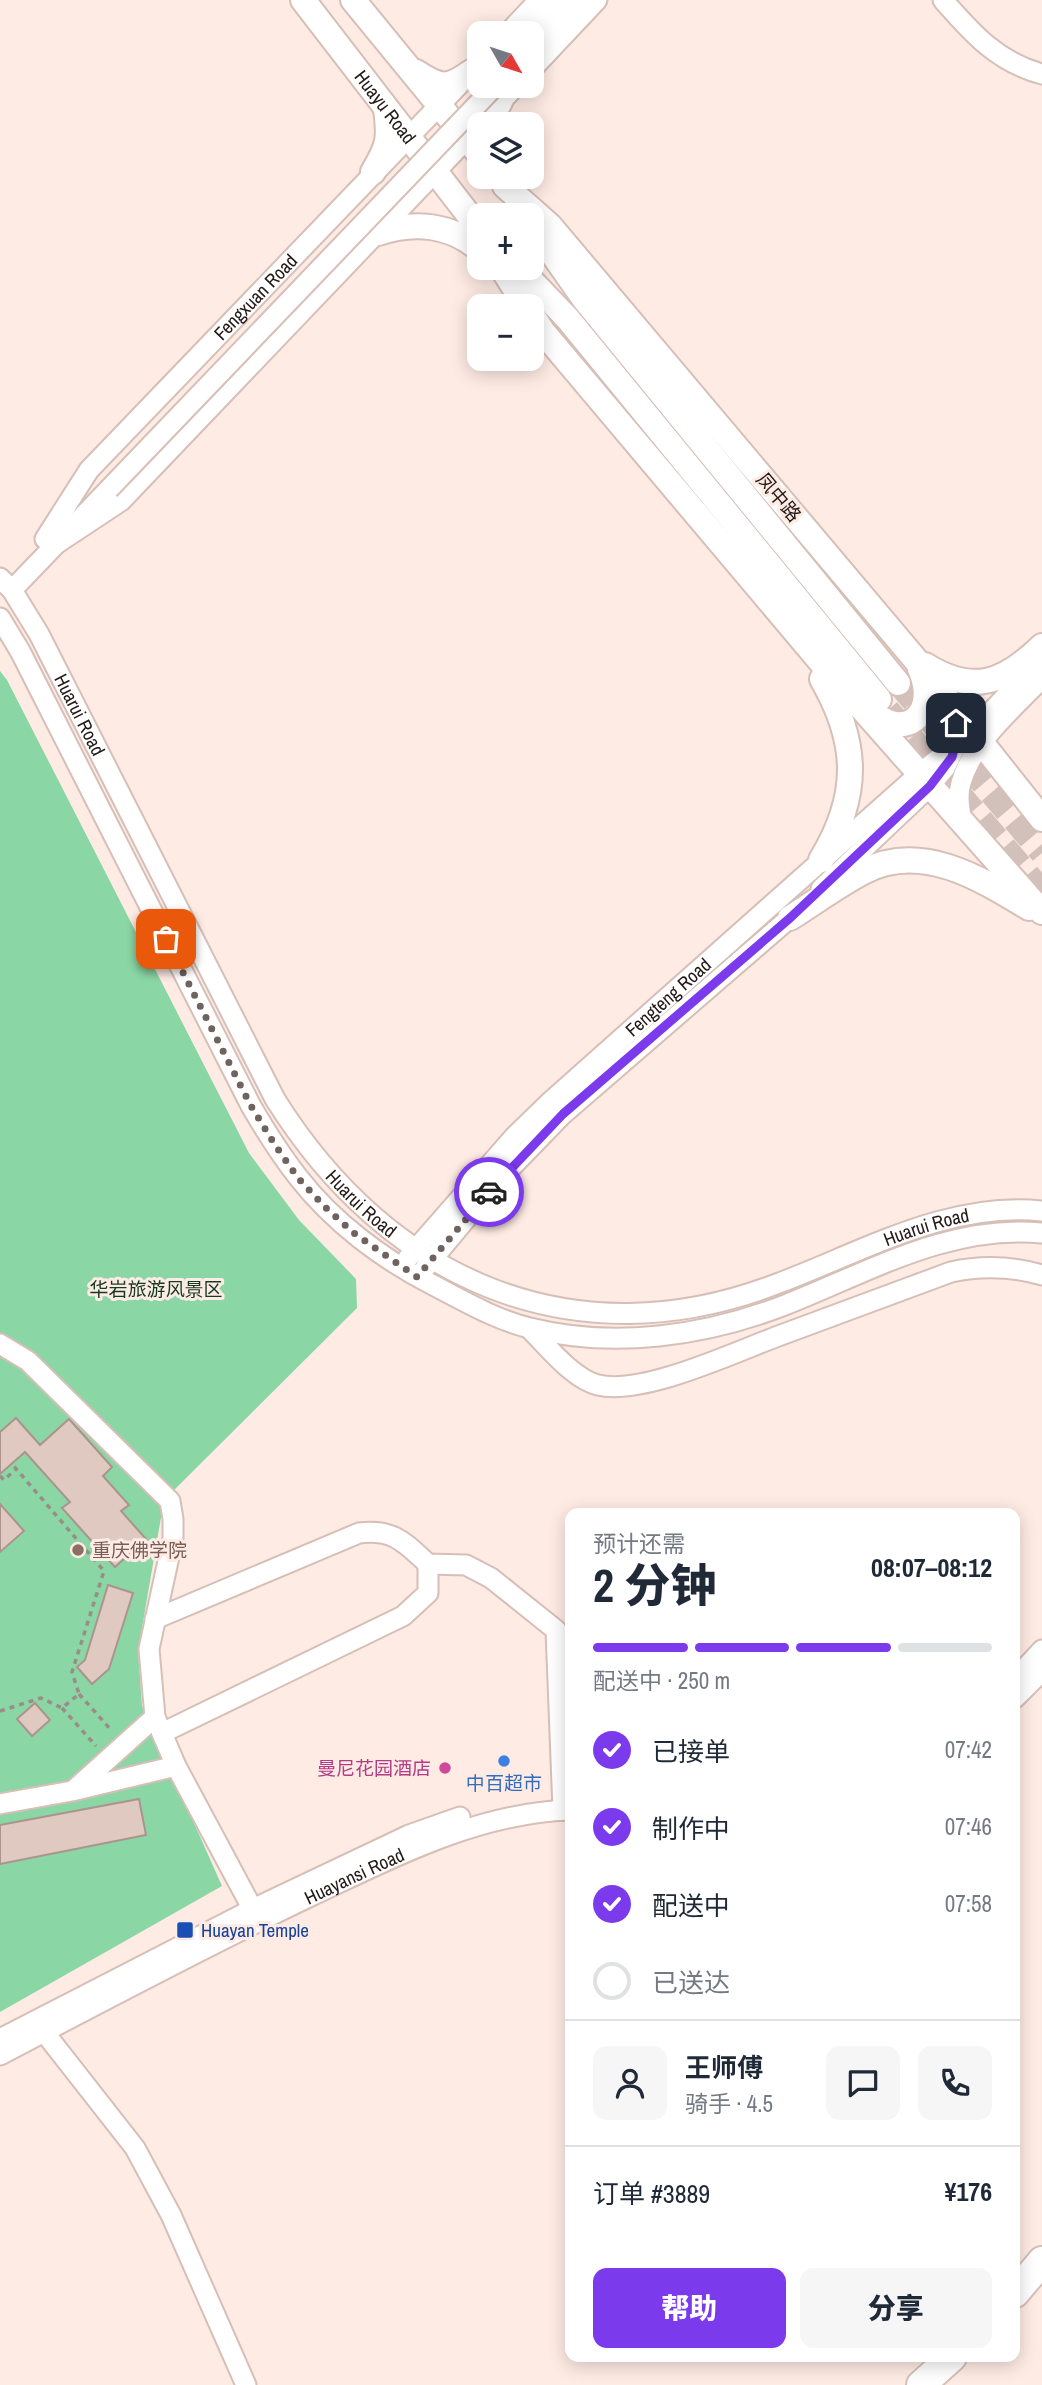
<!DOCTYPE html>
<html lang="zh">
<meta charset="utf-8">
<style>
body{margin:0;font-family:"Archivo Narrow","Noto Sans SC",sans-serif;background:#f6f6f7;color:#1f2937;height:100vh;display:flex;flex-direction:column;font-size:26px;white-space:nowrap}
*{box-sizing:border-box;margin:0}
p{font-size:23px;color:#747a83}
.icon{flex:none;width:38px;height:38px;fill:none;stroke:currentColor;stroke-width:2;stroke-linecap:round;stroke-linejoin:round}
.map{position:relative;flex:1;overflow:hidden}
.drawer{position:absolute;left:565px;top:1508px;width:455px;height:854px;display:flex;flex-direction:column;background:#fff;border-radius:14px;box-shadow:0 4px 18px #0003}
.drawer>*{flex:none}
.needle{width:46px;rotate:129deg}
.tools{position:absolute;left:467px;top:21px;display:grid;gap:14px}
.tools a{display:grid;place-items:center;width:77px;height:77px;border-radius:14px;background:#fff;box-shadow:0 4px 18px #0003;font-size:35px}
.pin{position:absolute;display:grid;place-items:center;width:60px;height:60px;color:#fff;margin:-30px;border-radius:14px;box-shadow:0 4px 10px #0006}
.courier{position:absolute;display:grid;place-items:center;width:70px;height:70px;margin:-35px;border:5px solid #7c3aed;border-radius:50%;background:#fff;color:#222;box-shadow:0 2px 9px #0007}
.overview em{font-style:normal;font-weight:800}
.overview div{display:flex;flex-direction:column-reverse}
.overview{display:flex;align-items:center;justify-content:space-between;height:119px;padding:0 28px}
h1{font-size:46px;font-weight:800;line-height:52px}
.bar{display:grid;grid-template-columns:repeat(4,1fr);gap:10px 7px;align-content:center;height:84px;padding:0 28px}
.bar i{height:9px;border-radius:5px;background:#e0e1e3}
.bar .on{background:#7c3aed}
.bar p{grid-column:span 4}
.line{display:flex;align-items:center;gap:18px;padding:0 28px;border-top:2px solid #e0e1e3}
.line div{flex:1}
.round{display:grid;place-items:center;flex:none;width:74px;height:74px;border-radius:14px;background:#f6f6f7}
ol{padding:0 28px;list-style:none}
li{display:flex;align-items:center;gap:21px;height:77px}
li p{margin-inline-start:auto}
li .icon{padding:7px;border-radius:50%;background:#7c3aed;color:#fff;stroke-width:4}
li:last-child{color:#747a83}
li i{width:38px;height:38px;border:4px solid #e0e1e3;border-radius:50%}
.button{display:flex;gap:14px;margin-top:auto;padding:14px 28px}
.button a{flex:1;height:80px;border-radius:14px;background:#7c3aed;color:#fff;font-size:28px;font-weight:800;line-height:80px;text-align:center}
.button a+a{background:#f6f6f7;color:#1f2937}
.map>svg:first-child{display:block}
</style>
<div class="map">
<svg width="1042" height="2385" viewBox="0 0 1042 2385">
<rect width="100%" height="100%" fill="#feebe4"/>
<path fill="#8bd6a5" d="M0 671 7 680 249 1153 299 1220 356 1279 357 1308 164 1500 138 1651 142 1706 222 1886 0 2012Z"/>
<path fill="#e0c9c1" stroke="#aa948d" stroke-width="2" d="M16 1418 40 1445 69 1419 112 1467 103 1476 129 1505 121 1511 146 1539 115 1567 62 1508 70 1502 25 1452 0 1474V1432Z
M0 1504 24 1531 0 1552Z
M108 1585 133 1593 109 1669 92 1684 77 1667 85 1660Z
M35 1703 50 1720 32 1736 17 1719Z
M139 1799 146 1835 0 1864V1825Z"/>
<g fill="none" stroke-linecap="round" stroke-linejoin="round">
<path stroke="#d2c1bb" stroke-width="24" stroke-dasharray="24 12" stroke-linecap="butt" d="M898 683 1042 853
M888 710 1042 891"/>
<g stroke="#d6bfb7" stroke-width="23">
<g id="minor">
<path d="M943 0C972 33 997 62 1042 74"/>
<path d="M508 33 539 0"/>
<path d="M527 33 558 0"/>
<path d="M532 47 577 0"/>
<path d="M532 69 597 0"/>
<path d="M490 113 516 86"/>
<path id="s1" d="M45 539 89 470 480 63"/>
<path d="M56 544 121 501 480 125"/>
<path id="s2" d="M0 578 12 590 39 634 275 1099C388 1280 574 1363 779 1283 864 1251 949 1201 1042 1211"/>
<path d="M12 590 109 489"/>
<path d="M0 618 20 651 251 1106C265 1130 280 1154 298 1177 333 1222 382 1259 433 1285 464 1301 496 1320 530 1328 614 1349 705 1336 785 1305 869 1272 949 1224 1042 1233"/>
<path d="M962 822C960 809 957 796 961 783 973 741 1013 709 1042 678"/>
<path d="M821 889 930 786 945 768 954 750"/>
<path id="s3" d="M408 1258 514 1137 551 1101 919 774 973 731 1042 658"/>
<path d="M425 1268 496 1183 563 1114 799 910"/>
<path d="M529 1328C547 1346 573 1379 598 1385 643 1396 737 1351 781 1335 838 1314 894 1293 951 1272 983 1265 1011 1266 1042 1275"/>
<path d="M0 1344 28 1361 170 1501 173 1519V1538L149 1649 155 1717 176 1766 259 1921"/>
<path d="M155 1619 359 1533C394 1529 404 1542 428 1564L466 1565 491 1578 556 1630 563 1810"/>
<path d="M1015 1679 1042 1650"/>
<path d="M1015 1698 1042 1671"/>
<path d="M162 1733 403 1616 428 1593V1564"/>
<path d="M75 1789 155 1717"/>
<path d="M0 1804 72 1791 176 1766"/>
<path d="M44 2032 135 2148 171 2215 246 2385"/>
<path d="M0 2039 253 1909 409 1835 460 1817"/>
<path id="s4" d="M0 2055C103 2001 206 1946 311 1896 394 1857 477 1813 570 1810"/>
</g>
</g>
<g stroke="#d6bfb7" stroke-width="28">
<g id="major">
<path id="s5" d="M303 0 468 214 480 233"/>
<path d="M353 0 480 155"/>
<path d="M416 72C440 88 448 89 471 72"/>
<path d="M487 124 500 102"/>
<path d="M373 172C389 145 390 139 386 109"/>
<path d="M505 186 550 226 915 659 1042 819"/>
<path d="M378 233C414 221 451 224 480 250"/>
<path d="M540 236 585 300 898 683"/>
<path d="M502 268 526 306"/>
<path d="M519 268 568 319 879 699"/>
<path d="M532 315 543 332 821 662 1042 912"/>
<path d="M925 665C973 695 1004 683 1042 646"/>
<path d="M869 709C904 744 940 714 920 669"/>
<path d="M821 860C860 796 859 743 822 679"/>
<path d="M790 918C814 903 838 885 863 872 920 841 980 878 1029 908"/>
</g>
</g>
<g stroke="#d6bfb7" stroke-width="32">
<path id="highway" d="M1015 2293 1042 2261
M921 2385 952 2357"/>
</g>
<path stroke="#9a8c87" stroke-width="3.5" stroke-dasharray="5 5" stroke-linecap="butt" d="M0 1476 4 1480 16 1469
M79 1694 112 1731
M62 1708 96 1746
M0 1711 41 1698 62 1708 79 1694 72 1672 104 1571 12 1464"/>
<use href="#minor" stroke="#fff" stroke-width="19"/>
<use href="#major" stroke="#fff" stroke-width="24"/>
<use href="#highway" stroke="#fff" stroke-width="28"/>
<g stroke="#d6bfb7" stroke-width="23" stroke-linecap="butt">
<path id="minor-bridge" d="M109 489 495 86"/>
</g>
<use href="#minor-bridge" stroke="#fff" stroke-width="19"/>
</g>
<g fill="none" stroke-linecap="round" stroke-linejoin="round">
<path stroke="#6f635f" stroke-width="7" stroke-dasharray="0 12.6" d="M166 939 251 1106 275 1145 298 1178 326 1208 355 1234 417 1277 489 1192"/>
<path stroke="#7c3aed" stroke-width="9" d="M489 1192 563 1114 790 918 930 786 952 757 958 734 956 723"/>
</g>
<circle fill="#8d6e63" stroke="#feebe4" stroke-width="2.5" cx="78" cy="1550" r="7"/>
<circle fill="#3f7fe0" stroke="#feebe4" stroke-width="2.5" cx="504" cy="1761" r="7"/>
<circle fill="#d1479c" stroke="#feebe4" stroke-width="2.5" cx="445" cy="1768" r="7"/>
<rect fill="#1a4fb4" stroke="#feebe4" stroke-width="2.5" x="176" y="1921" width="18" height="18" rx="3.5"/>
<g text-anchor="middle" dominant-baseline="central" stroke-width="6" stroke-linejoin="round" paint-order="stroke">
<g font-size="19" fill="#221a17" stroke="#feebe4">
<text stroke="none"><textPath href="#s5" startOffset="135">Huayu Road</textPath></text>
<text stroke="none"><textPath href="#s1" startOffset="322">Fengxuan Road</textPath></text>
<text transform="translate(779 497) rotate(50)">凤中路</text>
<text stroke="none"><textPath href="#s2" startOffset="159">Huarui Road</textPath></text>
<text stroke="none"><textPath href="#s3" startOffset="369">Fengteng Road</textPath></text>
<text stroke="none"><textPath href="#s2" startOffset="726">Huarui Road</textPath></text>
<text stroke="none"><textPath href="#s2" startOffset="1335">Huarui Road</textPath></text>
<text stroke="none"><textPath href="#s4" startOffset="397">Huayansi Road</textPath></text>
</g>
<g font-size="19" fill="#133a23" stroke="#feebe4">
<text x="156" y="1289">华岩旅游风景区</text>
</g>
<g font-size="19" fill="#785e54" stroke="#feebe4" text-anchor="start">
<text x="92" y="1550">重庆佛学院</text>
</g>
<g font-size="19" fill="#b23c85" stroke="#feebe4" text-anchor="end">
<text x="431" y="1768">曼尼花园酒店</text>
</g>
<g font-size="19" fill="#366cbe" stroke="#feebe4">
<text x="504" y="1783">中百超市</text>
</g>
<g font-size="19" fill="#164399" stroke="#feebe4" text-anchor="start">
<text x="201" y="1930">Huayan Temple</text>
</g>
</g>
</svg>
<div class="tools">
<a><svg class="needle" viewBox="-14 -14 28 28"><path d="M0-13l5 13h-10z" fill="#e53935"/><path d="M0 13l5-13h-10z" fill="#747a83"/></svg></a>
<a><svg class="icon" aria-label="layers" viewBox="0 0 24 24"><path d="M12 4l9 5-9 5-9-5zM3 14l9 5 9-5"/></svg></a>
<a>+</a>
<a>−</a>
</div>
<div class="pin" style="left:166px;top:939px;background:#ea580c"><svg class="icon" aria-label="bag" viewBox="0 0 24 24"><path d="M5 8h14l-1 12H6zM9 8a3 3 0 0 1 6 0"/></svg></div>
<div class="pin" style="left:956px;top:723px;background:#1f2937"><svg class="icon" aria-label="home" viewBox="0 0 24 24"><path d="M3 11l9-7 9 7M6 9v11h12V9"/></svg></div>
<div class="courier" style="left:489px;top:1192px"><svg class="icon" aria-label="car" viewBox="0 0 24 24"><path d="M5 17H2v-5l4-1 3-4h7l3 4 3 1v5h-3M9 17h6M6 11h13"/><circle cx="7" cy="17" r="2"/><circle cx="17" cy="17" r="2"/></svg></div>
<section class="drawer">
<div class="overview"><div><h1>2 分钟</h1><p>预计还需</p></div><em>08:07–08:12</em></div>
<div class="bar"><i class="on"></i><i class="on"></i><i class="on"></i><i></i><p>配送中 · 250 m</p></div>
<ol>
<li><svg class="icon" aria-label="check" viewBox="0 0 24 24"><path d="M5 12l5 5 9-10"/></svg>已接单<p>07:42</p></li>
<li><svg class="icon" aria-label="check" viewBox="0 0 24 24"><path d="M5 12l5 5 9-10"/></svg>制作中<p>07:46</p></li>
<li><svg class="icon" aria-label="check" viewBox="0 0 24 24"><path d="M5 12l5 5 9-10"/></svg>配送中<p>07:58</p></li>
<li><i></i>已送达</li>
</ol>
<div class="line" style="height:126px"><a class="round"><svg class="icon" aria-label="person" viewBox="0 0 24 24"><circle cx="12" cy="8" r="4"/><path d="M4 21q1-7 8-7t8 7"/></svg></a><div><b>王师傅</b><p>骑手 · 4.5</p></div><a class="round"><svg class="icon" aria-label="chat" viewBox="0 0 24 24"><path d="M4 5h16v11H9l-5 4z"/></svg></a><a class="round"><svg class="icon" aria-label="phone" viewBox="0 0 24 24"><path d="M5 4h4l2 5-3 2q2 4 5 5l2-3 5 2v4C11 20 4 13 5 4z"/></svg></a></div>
<div class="line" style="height:91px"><div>订单 #3889</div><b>¥176</b></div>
<div class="button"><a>帮助</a><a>分享</a></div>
</section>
</div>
